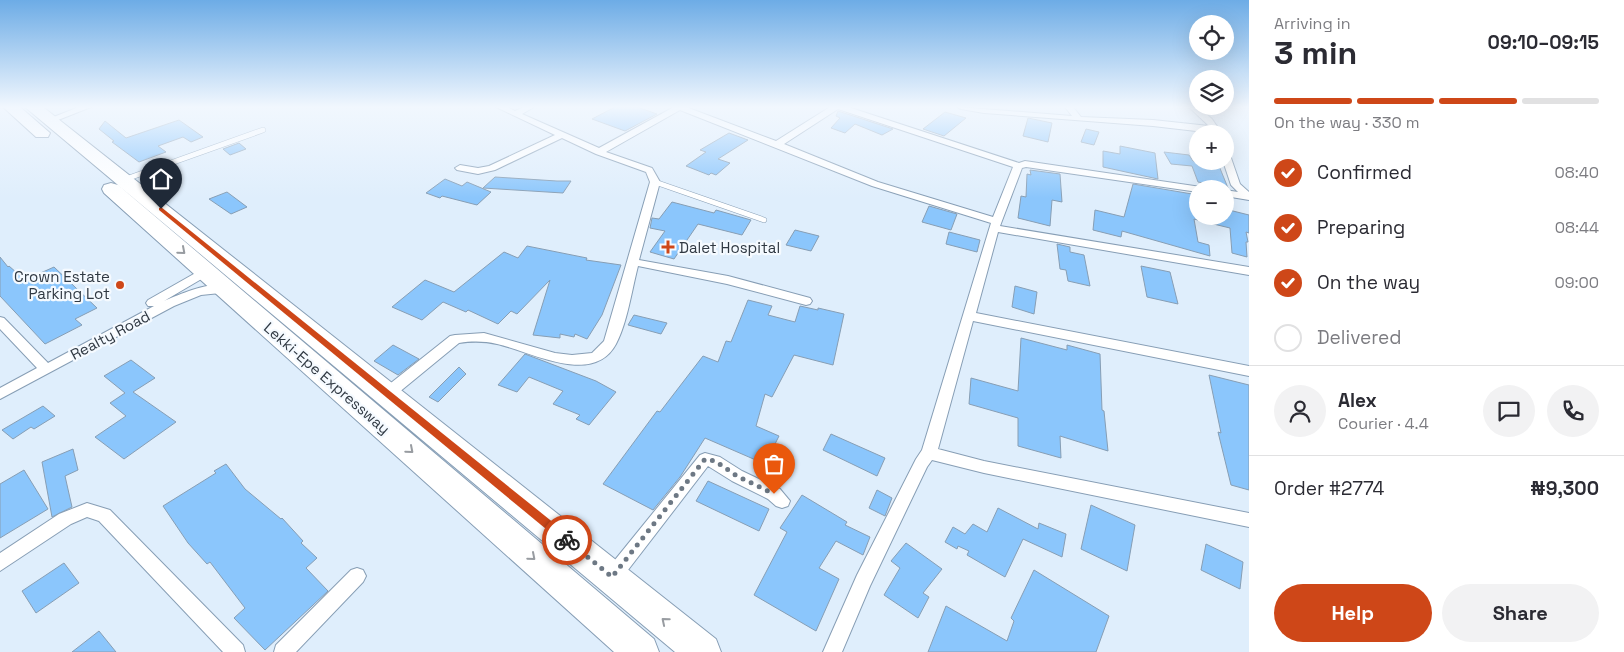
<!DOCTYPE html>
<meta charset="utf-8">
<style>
body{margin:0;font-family:"Space Grotesk",sans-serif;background:#f2f2f3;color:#2b2b33;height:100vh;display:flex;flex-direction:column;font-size:19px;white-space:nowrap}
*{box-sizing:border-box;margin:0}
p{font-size:16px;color:#7c7c81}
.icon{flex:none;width:28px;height:28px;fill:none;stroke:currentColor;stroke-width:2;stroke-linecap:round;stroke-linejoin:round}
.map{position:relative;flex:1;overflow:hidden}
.panel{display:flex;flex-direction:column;background:#fff;width:375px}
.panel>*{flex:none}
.buttons{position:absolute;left:1189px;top:15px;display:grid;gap:10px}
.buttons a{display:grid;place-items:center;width:45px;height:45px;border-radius:50%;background:#fff;box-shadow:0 5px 20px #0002;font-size:25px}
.pin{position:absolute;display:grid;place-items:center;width:42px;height:42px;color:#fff;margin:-51px -21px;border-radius:50% 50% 50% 0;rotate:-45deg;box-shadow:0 0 5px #0007}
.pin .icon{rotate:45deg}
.courier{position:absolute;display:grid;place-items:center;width:50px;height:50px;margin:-25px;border:4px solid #ce4718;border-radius:50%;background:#fff;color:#222;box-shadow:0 1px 6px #0007}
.overview em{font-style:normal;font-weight:700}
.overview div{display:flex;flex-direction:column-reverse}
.overview{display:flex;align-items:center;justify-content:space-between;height:85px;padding:0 25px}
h1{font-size:32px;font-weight:700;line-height:38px}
.bar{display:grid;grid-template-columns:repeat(4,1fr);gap:8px 5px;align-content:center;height:60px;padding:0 25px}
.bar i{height:6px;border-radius:4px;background:#e1e1e2}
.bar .active{background:#ce4718}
.bar p{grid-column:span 4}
.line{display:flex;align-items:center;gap:12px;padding:0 25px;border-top:1px solid #e1e1e2}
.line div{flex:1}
.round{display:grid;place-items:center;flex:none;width:52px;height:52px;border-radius:26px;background:#f2f2f3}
ol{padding:0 25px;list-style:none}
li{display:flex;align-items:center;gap:15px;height:55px}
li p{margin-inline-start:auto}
li .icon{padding:5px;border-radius:50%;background:#ce4718;color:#fff;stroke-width:4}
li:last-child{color:#7c7c81}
li i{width:28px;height:28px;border:2px solid #e1e1e2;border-radius:50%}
.button{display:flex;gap:10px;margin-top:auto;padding:10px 25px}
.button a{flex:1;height:58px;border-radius:30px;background:#ce4718;color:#fff;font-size:20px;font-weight:700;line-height:58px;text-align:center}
.button a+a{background:#f2f2f3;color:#2b2b33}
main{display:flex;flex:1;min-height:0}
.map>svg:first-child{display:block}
</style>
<main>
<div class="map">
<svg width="1249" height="652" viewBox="0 0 1249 652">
<rect width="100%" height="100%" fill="#dfeefc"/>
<path fill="#8bc6fc" stroke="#879eb4" d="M615 107H637L657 114 625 131 592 119Z
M838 111 893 129 882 135 855 124 845 133 831 128 840 118 836 116Z
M945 112 966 118 944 136 923 129Z
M1028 118 1052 123 1048 142 1023 136Z
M179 120 203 137 191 142 183 137 158 146 166 152 139 162 112 142 114 141 99 129 105 121 126 138Z
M1086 129 1099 132 1094 145 1081 142Z
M729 133 748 140 718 159 730 163 716 175 711 173 709 175 686 166 706 152 700 150Z
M239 143 246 149 230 155 223 149Z
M1120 146 1155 153 1158 179 1103 167V151L1120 154Z
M1164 152 1189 155 1193 161H1217L1228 188 1198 182 1192 166 1171 164Z
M1030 170 1060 174 1062 202 1052 200 1050 226 1018 218 1021 196 1026 197 1027 174 1031 175Z
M495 177 557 181H571L563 193 483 188Z
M445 179 462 186 467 182 491 192 477 205 442 196 440 198 426 193Z
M1133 184 1198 195V220L1194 219 1198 242 1209 245 1210 256 1122 231 1121 237 1093 230 1095 210 1124 217Z
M227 192 247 207 231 214 209 199Z
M672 202 714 213 716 210 751 220 742 235 698 224 674 259 650 252 665 231 650 228 652 218 659 219Z
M929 206 957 214 951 230 922 222Z
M1225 209 1249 215V233L1246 232 1248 242H1246L1247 257 1232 253 1230 228 1201 221 1202 216H1225Z
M795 230 819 236 811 251 786 245Z
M949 232 980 240 977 252 946 244Z
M1057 244 1070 247V252L1084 255 1090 286 1068 281 1066 270 1060 269Z
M527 246 587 258 586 260 621 265 602 315 587 339 575 334 574 337 560 334V338L533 335 550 280 517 314 511 311 498 324 468 310 466 312 443 302 422 320 392 307 425 280 454 292 504 252 518 258Z
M0 257 8 267 9 266 25 280 54 267 97 308 75 319 82 325 45 344 0 296Z
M1141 266 1170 272 1178 304 1147 297Z
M1015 286 1037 292 1034 314 1012 307Z
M748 300 772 306 768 315 795 322 800 306 818 310V308L844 314 833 365 794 355 772 397 765 394 756 426 779 436 765 464 705 438 680 477 653 510 603 484 657 411 660 412 703 356 718 362 726 341 731 342Z
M634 315 667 323 661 334 628 325Z
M1021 338 1067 350V345L1100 354 1102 410 1104 411 1108 451 1060 436 1061 458 1018 446V418L969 404 971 378 1018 391Z
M393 345 419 359 398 375 374 361Z
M525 354 596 381 616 392 589 425 576 419 580 415 553 404 563 391 529 377 517 392 498 385Z
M131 360 155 378 133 392 176 422 124 459 95 437 126 416 110 403 125 393 104 376Z
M459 367 466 374 438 402 429 397Z
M1209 375 1249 385V490L1231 485 1218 432 1221 433Z
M43 406 55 416 34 429 31 427 13 439 2 430Z
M831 434 885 458 877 476 823 450Z
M73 449 78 470 65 476 72 507 52 517 42 462Z
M226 464 245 489 281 519 282 518 303 541 301 543 317 558 306 568 328 591 265 650 234 618 245 608 210 562 207 564 188 543 163 506 216 473 214 471Z
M24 470 48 509 0 538V484Z
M708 481 769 509 759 531 696 501Z
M877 490 892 498 885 516 869 508Z
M802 495 847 522 845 525 870 537 863 555 836 541 819 568 839 579 816 631 754 595 787 532 780 528Z
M1091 505 1135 525 1127 571 1081 549Z
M998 508 1038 529 1039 523 1066 534 1062 557 1023 539 1005 577 967 555 969 551 958 546 957 549 945 542 953 527 965 534 973 524 987 532Z
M906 543 942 569 923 593 929 597 918 618 884 595 900 568 891 561Z
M1206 544 1243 562 1240 589 1201 570Z
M64 563 79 583 36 613 22 591Z
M1034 570 1109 616 1096 652H928L946 606 1007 641 1014 621 1011 618Z
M99 631 116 652H72Z"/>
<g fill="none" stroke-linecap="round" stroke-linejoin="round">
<g stroke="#879eb5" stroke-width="6">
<path id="lane" d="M126 179 263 130
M655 182 764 220"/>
</g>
<g stroke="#879eb5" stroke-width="2">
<path id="street" d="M79 107H91L53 122 46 120Z
M496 107H507L515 111 524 107H534L522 114 599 148 674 107H686L776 141 830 107H848L1019 163 1025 161 1201 187 1203 189H1198V192L1026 167 1022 168 1000 226 1249 267V275L998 232 976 313 1249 366V376L973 321 938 449 984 461 1249 513V527L984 473 932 460 927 467 870 586 842 652H823L857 575 916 459 922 450 991 223 872 186 680 110 606 152 652 168 660 182 639 260 728 276 810 298 812 301 810 304 806 305 727 284 638 266C632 289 627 324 616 344 593 387 530 351 497 344 484 341 472 341 459 343L392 398 387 399 382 398 380 394 382 390 450 336 455 335 484 333 555 353 572 355 592 353 604 341 650 182 646 172 596 154 562 138 495 170 478 174 457 170 455 168 460 165 478 168 489 166 555 135ZM838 109 1013 167 993 217 878 182 784 144Z
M957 107 1072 116 1065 107H1073L1081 117 1153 120 1209 126 1189 107H1198L1212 119 1222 134 1153 126 984 113 961 109Z
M1225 152 1230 155 1240 184 1249 192V200L1225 196V190L1238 192 1231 185 1223 161H1225Z
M206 267 210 268 212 271 210 274 164 301C178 295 221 276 232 289L230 292 201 295 174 306 0 399V388L37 368 0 329V317L4 318 48 363 154 306H148L146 303 148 300Z
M705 453 720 457 742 471 780 489 790 501 788 506 782 508 776 506 768 499 732 481 708 466 618 583 612 585 606 583 603 577 606 571 700 455Z
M87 503 110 510 243 645 245 652H223L99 521 87 517 71 524 0 571V553L59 514Z
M357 568 363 570 366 576 363 582 296 652H274L276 645 351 570Z"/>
</g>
<g stroke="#879eb5" stroke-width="2">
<path id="highway" d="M3 107H20L50 133 48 137H36Z
M25 107H43L716 639 721 652H675Z
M111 183 118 185 654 639 659 652H614L104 193 102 189 104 185Z"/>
</g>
<use href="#lane" stroke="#fff" stroke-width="5"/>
<use href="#street" fill="#fff" fill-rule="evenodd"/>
<use href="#highway" fill="#fff" fill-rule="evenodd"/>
</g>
<defs><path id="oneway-chevron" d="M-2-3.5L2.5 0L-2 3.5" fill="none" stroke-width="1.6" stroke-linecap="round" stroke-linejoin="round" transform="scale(1.25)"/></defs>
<g stroke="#989ca1">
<use href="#oneway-chevron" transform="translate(182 251) rotate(41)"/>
<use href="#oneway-chevron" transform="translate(410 450) rotate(41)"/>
<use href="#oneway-chevron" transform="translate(532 557) rotate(41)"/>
<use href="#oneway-chevron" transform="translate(665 621) rotate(-140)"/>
</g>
<linearGradient id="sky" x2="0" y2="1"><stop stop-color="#6dace6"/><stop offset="0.54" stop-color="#f1f7fe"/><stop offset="1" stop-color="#f1f7fe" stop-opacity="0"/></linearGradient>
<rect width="1249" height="198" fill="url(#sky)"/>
<path fill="#ce4718" d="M161 207 570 536 572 540 570 543H563L159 210V208Z"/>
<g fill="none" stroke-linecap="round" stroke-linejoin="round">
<path stroke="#6d7884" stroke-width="5" stroke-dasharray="0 9" d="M567 540 612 577 705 459 715 461 737 476 774 494"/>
</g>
<g fill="#ce4718" stroke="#f5faff" stroke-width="2">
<path d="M665.5 239.5h5v5h5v5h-5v5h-5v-5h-5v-5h5z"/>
<circle cx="120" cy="285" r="5"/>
</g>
<g text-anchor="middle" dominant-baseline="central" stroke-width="4.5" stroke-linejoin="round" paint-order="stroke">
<g font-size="15" fill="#303943" stroke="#f5faff" text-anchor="start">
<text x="679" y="247">Dalet Hospital</text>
<text x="110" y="276" text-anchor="end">Crown Estate<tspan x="110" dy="17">Parking Lot</tspan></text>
</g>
<g font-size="15" fill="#303943" stroke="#f5faff">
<text transform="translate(110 335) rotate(-28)">Realty Road</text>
<text transform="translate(327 378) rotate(41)">Lekki-Epe Expressway</text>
</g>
</g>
</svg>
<div class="buttons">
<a><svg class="icon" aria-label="locate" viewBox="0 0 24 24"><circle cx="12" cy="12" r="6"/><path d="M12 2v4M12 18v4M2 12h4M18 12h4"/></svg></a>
<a><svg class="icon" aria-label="layers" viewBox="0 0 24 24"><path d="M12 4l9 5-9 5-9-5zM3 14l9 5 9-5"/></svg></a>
<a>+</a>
<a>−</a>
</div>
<div class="pin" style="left:774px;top:494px;background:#ea580c"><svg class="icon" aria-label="bag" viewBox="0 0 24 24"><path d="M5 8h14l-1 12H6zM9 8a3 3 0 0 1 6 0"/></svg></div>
<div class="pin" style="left:161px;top:209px;background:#1f2937"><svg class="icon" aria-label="home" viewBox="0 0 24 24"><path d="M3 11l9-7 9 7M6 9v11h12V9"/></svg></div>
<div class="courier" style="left:567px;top:540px"><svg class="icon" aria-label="bike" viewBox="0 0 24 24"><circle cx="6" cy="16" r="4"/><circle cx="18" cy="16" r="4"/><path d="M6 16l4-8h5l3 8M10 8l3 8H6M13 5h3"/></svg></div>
</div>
<section class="panel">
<div class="overview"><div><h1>3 min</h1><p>Arriving in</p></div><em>09:10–09:15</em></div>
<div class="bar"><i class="active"></i><i class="active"></i><i class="active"></i><i></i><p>On the way · 330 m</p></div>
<ol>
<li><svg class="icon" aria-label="check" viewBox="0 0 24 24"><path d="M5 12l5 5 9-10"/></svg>Confirmed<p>08:40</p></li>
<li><svg class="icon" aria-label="check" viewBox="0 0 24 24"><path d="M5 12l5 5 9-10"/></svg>Preparing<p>08:44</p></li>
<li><svg class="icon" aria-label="check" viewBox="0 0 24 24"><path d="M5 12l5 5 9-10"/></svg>On the way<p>09:00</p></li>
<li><i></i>Delivered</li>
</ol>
<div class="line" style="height:90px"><a class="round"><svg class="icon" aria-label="person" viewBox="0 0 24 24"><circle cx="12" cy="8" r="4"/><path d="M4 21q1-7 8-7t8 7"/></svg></a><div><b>Alex</b><p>Courier · 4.4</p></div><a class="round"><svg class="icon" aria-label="chat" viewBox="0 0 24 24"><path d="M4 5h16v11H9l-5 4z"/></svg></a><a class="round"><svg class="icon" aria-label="phone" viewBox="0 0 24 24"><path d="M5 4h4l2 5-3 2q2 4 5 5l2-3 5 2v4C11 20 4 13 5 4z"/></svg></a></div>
<div class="line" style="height:65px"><div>Order #2774</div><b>₦9,300</b></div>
<div class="button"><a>Help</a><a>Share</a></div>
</section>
</main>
